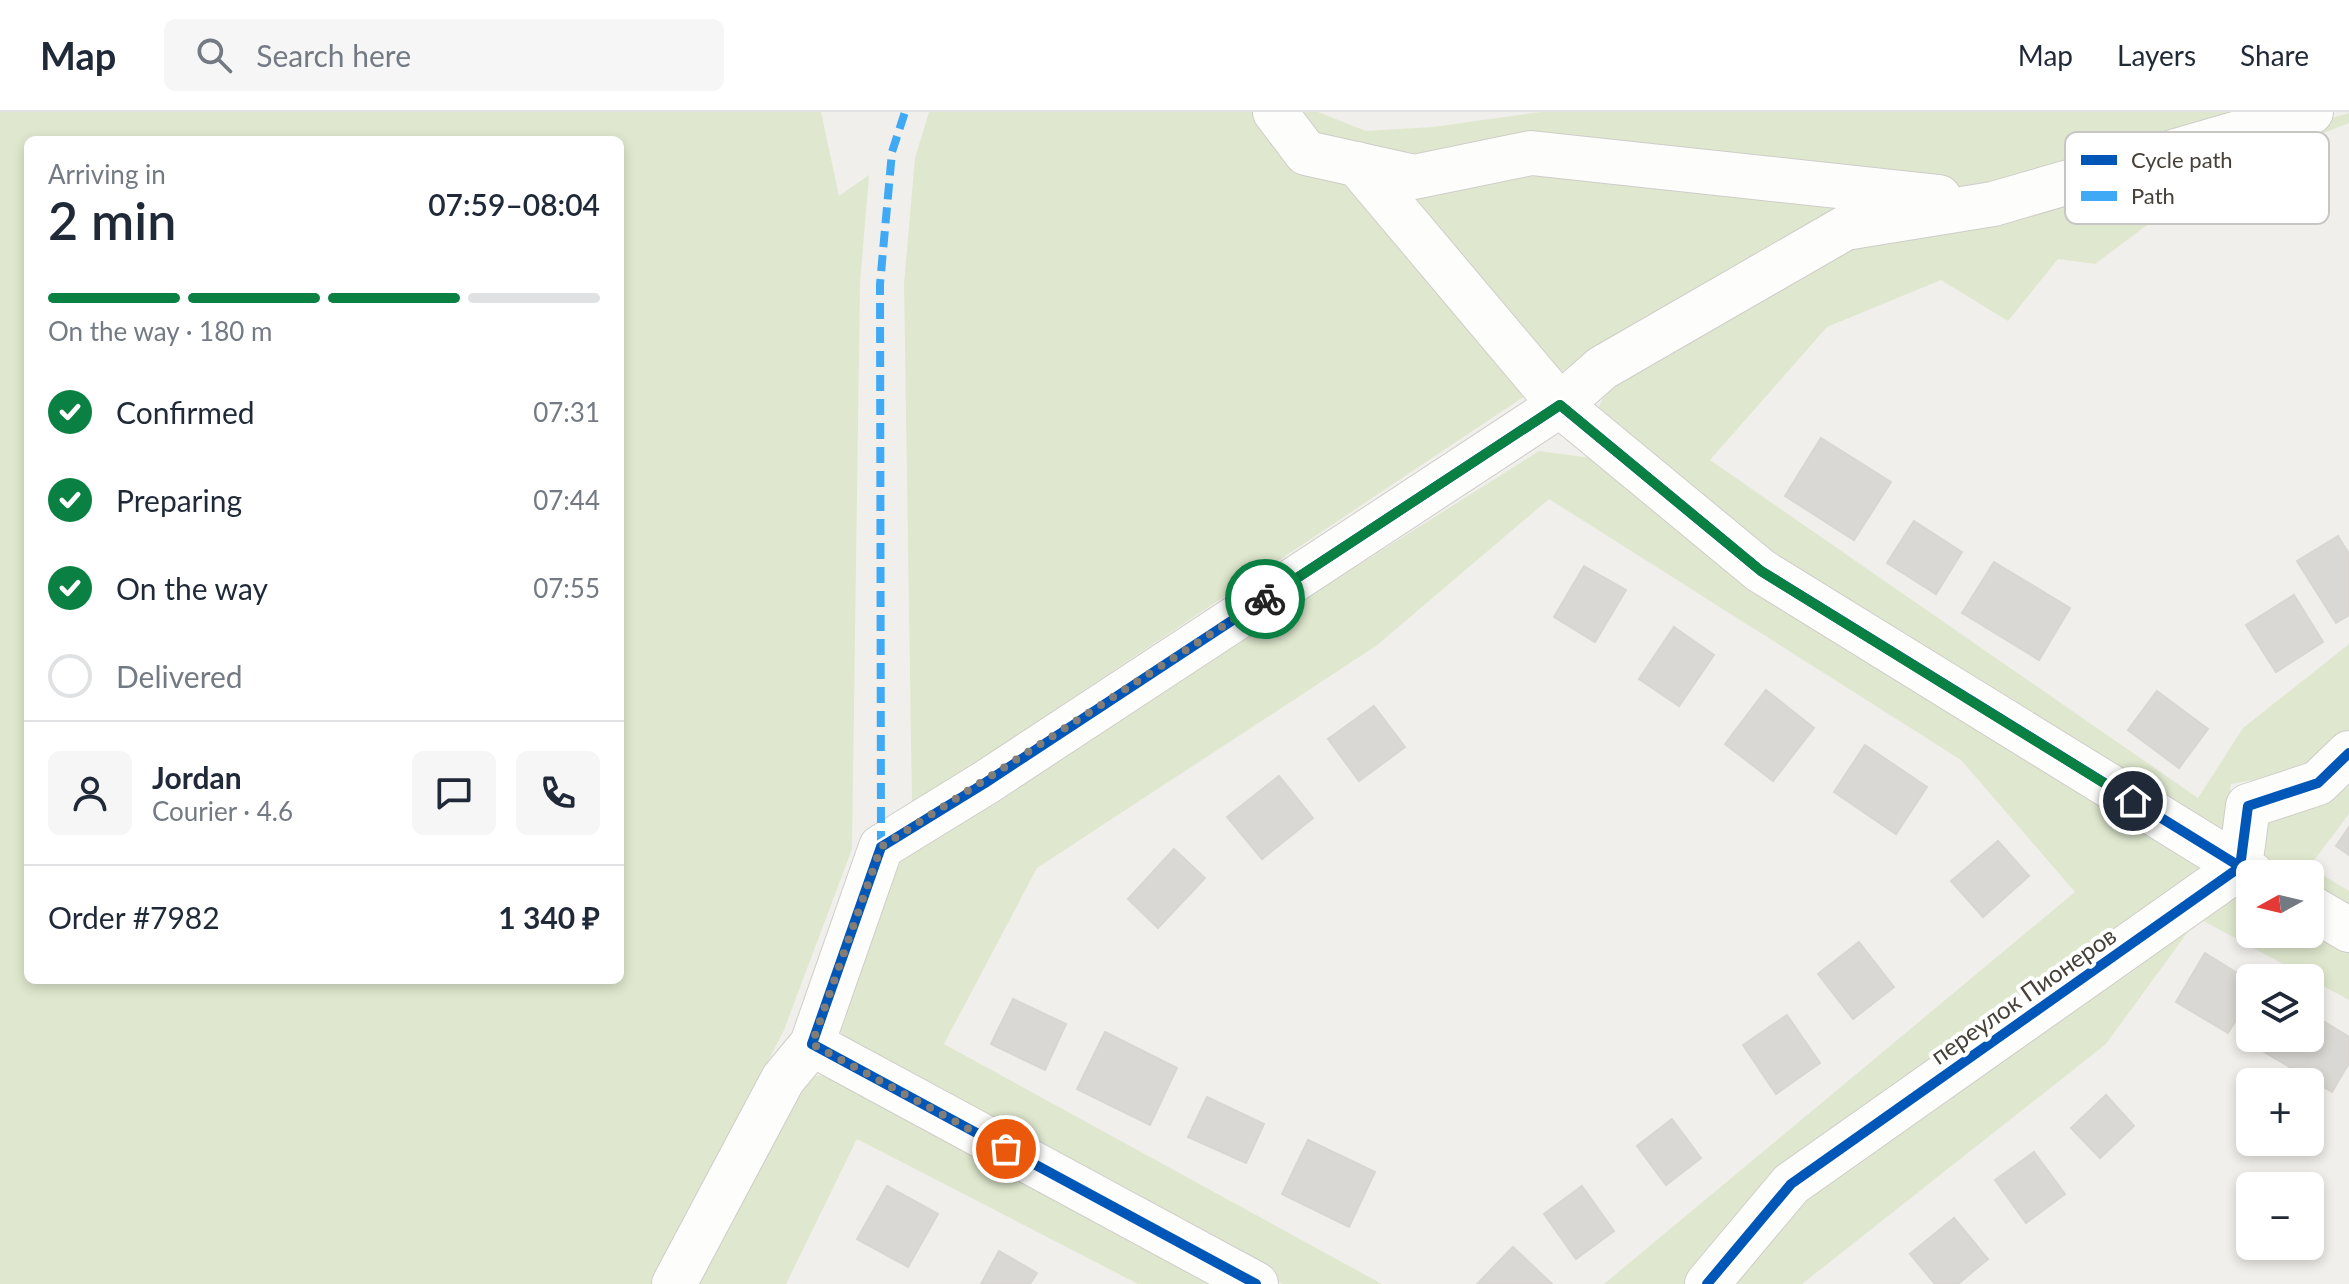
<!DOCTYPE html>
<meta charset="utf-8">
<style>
body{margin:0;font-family:Lato,sans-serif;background:#f6f6f7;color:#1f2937;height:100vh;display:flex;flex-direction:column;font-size:30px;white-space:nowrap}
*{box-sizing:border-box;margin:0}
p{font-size:26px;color:#747a83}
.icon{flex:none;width:44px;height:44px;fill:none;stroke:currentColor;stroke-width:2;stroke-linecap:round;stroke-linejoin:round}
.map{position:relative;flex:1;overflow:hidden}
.side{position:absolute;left:24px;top:24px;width:600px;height:848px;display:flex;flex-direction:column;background:#fff;border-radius:12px;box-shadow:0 4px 12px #0003}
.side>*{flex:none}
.needle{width:52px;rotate:262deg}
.fabs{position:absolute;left:2236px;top:748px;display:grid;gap:16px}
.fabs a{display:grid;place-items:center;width:88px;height:88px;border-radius:12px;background:#fff;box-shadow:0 4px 12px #0003;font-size:40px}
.pin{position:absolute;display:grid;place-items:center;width:68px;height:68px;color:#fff;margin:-34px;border:4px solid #fff;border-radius:50%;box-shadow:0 2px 8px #0007}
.courier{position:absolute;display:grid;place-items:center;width:80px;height:80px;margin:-40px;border:6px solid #0b8043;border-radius:50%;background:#fff;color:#222;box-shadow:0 2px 10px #0007}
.head em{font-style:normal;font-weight:600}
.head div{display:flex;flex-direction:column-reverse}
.head{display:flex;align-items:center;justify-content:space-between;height:136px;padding:0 24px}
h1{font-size:52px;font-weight:600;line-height:60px}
.bar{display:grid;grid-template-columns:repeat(4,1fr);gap:12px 8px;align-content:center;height:96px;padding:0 24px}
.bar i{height:10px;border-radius:6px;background:#e0e1e3}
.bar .on{background:#0b8043}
.bar p{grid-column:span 4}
.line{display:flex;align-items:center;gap:20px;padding:0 24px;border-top:2px solid #e0e1e3}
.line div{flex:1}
.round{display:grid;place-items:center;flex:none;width:84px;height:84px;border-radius:12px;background:#f6f6f7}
ol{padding:0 24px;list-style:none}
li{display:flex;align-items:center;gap:24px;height:88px}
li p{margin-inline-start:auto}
li .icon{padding:8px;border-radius:50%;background:#0b8043;color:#fff;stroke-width:4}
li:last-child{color:#747a83}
li i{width:44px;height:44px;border:4px solid #e0e1e3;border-radius:50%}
header{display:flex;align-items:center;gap:48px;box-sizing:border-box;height:112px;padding:0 40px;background:#fff;border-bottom:2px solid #e0e1e3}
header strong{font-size:38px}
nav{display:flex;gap:44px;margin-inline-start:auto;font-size:28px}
.search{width:560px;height:72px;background:#f6f6f7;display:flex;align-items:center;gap:20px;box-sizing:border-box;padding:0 28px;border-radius:12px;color:#747a83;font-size:30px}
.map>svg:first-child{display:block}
</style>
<header>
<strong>Map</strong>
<div class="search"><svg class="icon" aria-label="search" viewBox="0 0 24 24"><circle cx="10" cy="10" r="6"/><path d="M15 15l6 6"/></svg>Search here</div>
<nav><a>Map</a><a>Layers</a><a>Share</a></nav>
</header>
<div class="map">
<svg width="2349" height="1172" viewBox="0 0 2349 1172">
<rect width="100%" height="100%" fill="#f1efeb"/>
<path fill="#dfe8ce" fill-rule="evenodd" d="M0 0H821L839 84 869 63 860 171 852 737 784 918 652 1172H0ZM28 28H620V868H28Z
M929 0H1318L1366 19 1433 15 1541 0H2255L2032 63 1849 92 1561 260 912 693 904 172 915 46Z
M2349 1V11L2210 66 2095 152 2058 147 2008 209 1941 168 1827 215 1710 348 2198 686 2243 616 2349 532V618L2307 658 2231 672 2224 722 1762 438 1596 302 1607 275 1850 128 2000 104Z
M1539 339 1607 348 2218 755 1691 1172H1604L2075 780 1961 648 1549 387 1376 534 1037 756 944 932 1382 1172H1283L847 938 838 910 889 750Z
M2349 662V702L2309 755 2349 779V801L2310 779V762H2281L2257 748 2263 712Z
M2236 769 2250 777V822H2310V811L2349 834V888L2198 806 2106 932 1802 1172H1724L1802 1078Z
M800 963 843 965 1225 1172H1138L857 1027 786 1172H691Z"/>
<path fill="#dad8d4" stroke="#d9d6d1" stroke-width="2" d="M1821 326 1891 370 1854 428 1785 384Z
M1914 409 1962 440 1936 482 1887 451Z
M2338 424 2349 442V503L2336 511 2297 449Z
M1994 450 2070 496 2039 548 1962 501Z
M1584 454 1626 478 1595 530 1554 505Z
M2294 483 2323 530 2276 560 2246 513Z
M1674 515 1714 543 1679 594 1639 567Z
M1766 578 1814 616 1773 669 1725 632Z
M2157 579 2208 617 2179 656 2128 618Z
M1374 594 1405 635 1359 669 1328 627Z
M1865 633 1927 675 1896 722 1834 680Z
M1279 664 1313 706 1262 747 1227 705Z
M2349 715V743L2336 734Z
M1998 729 2029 764 1983 805 1951 769Z
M1174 737 1205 766 1158 816 1128 787Z
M1859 830 1894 875 1853 907 1818 862Z
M2205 841 2250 869V885L2228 921 2176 890Z
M1013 887 1066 912 1045 958 991 932Z
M2310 901 2349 925V951L2332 980 2264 940 2272 926H2310Z
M1787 903 1820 951 1776 982 1743 933Z
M1105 920 1177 956 1150 1013 1077 977Z
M2106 983 2134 1014 2100 1046 2071 1016Z
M1207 985 1264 1012 1246 1051 1188 1025Z
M1672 1007 1701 1046 1666 1073 1637 1034Z
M1308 1028 1375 1060 1349 1115 1282 1082Z
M2034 1040 2065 1082 2026 1111 1995 1068Z
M887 1074 938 1102 908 1155 857 1127Z
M1582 1074 1614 1119 1576 1147 1544 1102Z
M1954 1106 1988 1147 1958 1172H1935L1910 1142Z
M1513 1135 1552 1172H1477Z
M999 1139 1037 1161 1030 1172H981Z"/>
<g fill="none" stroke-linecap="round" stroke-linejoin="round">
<g stroke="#cfcdc9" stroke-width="46">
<path id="minor" d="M1275 0 1306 41 1414 65 1531 41 1939 85
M1357 52 1560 293 1761 459 2252 762
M2310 795 2349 818
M812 932 1256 1172
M674 1172 783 967 812 932 881 735 985 671 1560 293 1602 256 1845 116 1993 92 2311 0
M1707 1172 1791 1072 2240 755 2248 694 2318 671 2349 641"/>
</g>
<use href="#minor" stroke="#fdfdfc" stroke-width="44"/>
<path stroke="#3fa9f5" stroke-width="8" stroke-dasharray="16 8" stroke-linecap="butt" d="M881 735 880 172 892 40 905 0"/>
<g stroke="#fff" stroke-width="15">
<path id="cycleway" d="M1256 1172 812 932 881 735 985 671 1560 293 1761 459 2252 762
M1707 1172 1791 1072 2240 755 2248 694 2318 671 2349 641"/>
</g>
<use href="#cycleway" stroke="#0057b8" stroke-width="10"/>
</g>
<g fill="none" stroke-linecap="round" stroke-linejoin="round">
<path stroke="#827d77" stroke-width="8" stroke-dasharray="0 14.4" d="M1006 1037 812 932 881 735 1265 487"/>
<path stroke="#0b8043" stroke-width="10" d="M1265 487 1560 293 1761 459 2133 689"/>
</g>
<g text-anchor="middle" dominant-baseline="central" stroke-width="8" stroke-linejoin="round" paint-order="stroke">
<g font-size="24" fill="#464038" stroke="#fff">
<text transform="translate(2023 883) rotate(-35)">переулок Пионеров</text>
</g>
</g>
<rect x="2065" y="20" width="264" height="92" rx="12" fill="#fff" stroke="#c8c6c3" stroke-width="2"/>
<rect x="2081" y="43" width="36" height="10" fill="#0057b8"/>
<rect x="2081" y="79" width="36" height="10" fill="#3fa9f5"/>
<g font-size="22" fill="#464038">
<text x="2131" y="56">Cycle path</text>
<text x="2131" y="92">Path</text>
</g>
</svg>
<div class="fabs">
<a><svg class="needle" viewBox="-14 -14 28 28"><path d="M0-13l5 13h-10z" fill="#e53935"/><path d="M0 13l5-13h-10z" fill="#747a83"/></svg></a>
<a><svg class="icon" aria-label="layers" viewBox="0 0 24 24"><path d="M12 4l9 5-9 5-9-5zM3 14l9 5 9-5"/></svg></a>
<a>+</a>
<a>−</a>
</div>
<div class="pin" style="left:1006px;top:1037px;background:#ea580c"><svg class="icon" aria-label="bag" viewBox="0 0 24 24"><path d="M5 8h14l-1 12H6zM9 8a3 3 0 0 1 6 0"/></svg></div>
<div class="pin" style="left:2133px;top:689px;background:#1f2937"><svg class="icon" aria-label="home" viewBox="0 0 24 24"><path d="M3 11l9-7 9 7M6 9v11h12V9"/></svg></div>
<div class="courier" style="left:1265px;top:487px"><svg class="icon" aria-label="bike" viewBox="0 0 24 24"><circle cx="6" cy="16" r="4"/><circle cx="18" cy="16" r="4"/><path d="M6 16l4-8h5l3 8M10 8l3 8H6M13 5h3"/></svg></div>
<section class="side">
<div class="head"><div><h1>2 min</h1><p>Arriving in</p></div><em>07:59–08:04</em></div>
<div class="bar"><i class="on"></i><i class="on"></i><i class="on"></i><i></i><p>On the way · 180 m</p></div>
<ol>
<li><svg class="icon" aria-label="check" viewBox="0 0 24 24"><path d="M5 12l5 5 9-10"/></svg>Confirmed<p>07:31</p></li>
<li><svg class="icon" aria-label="check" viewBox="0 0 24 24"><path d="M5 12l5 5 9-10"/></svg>Preparing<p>07:44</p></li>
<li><svg class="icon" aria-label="check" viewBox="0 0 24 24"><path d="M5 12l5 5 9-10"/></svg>On the way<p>07:55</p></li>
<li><i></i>Delivered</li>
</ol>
<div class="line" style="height:144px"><a class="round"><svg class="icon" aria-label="person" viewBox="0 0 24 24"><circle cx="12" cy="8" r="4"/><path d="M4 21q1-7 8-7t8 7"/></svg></a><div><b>Jordan</b><p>Courier · 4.6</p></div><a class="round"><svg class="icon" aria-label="chat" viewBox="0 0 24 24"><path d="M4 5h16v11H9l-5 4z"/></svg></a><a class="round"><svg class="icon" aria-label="phone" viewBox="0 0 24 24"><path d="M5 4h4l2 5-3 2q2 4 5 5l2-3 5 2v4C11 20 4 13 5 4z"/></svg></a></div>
<div class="line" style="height:104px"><div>Order #7982</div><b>1 340 ₽</b></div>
</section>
</div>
